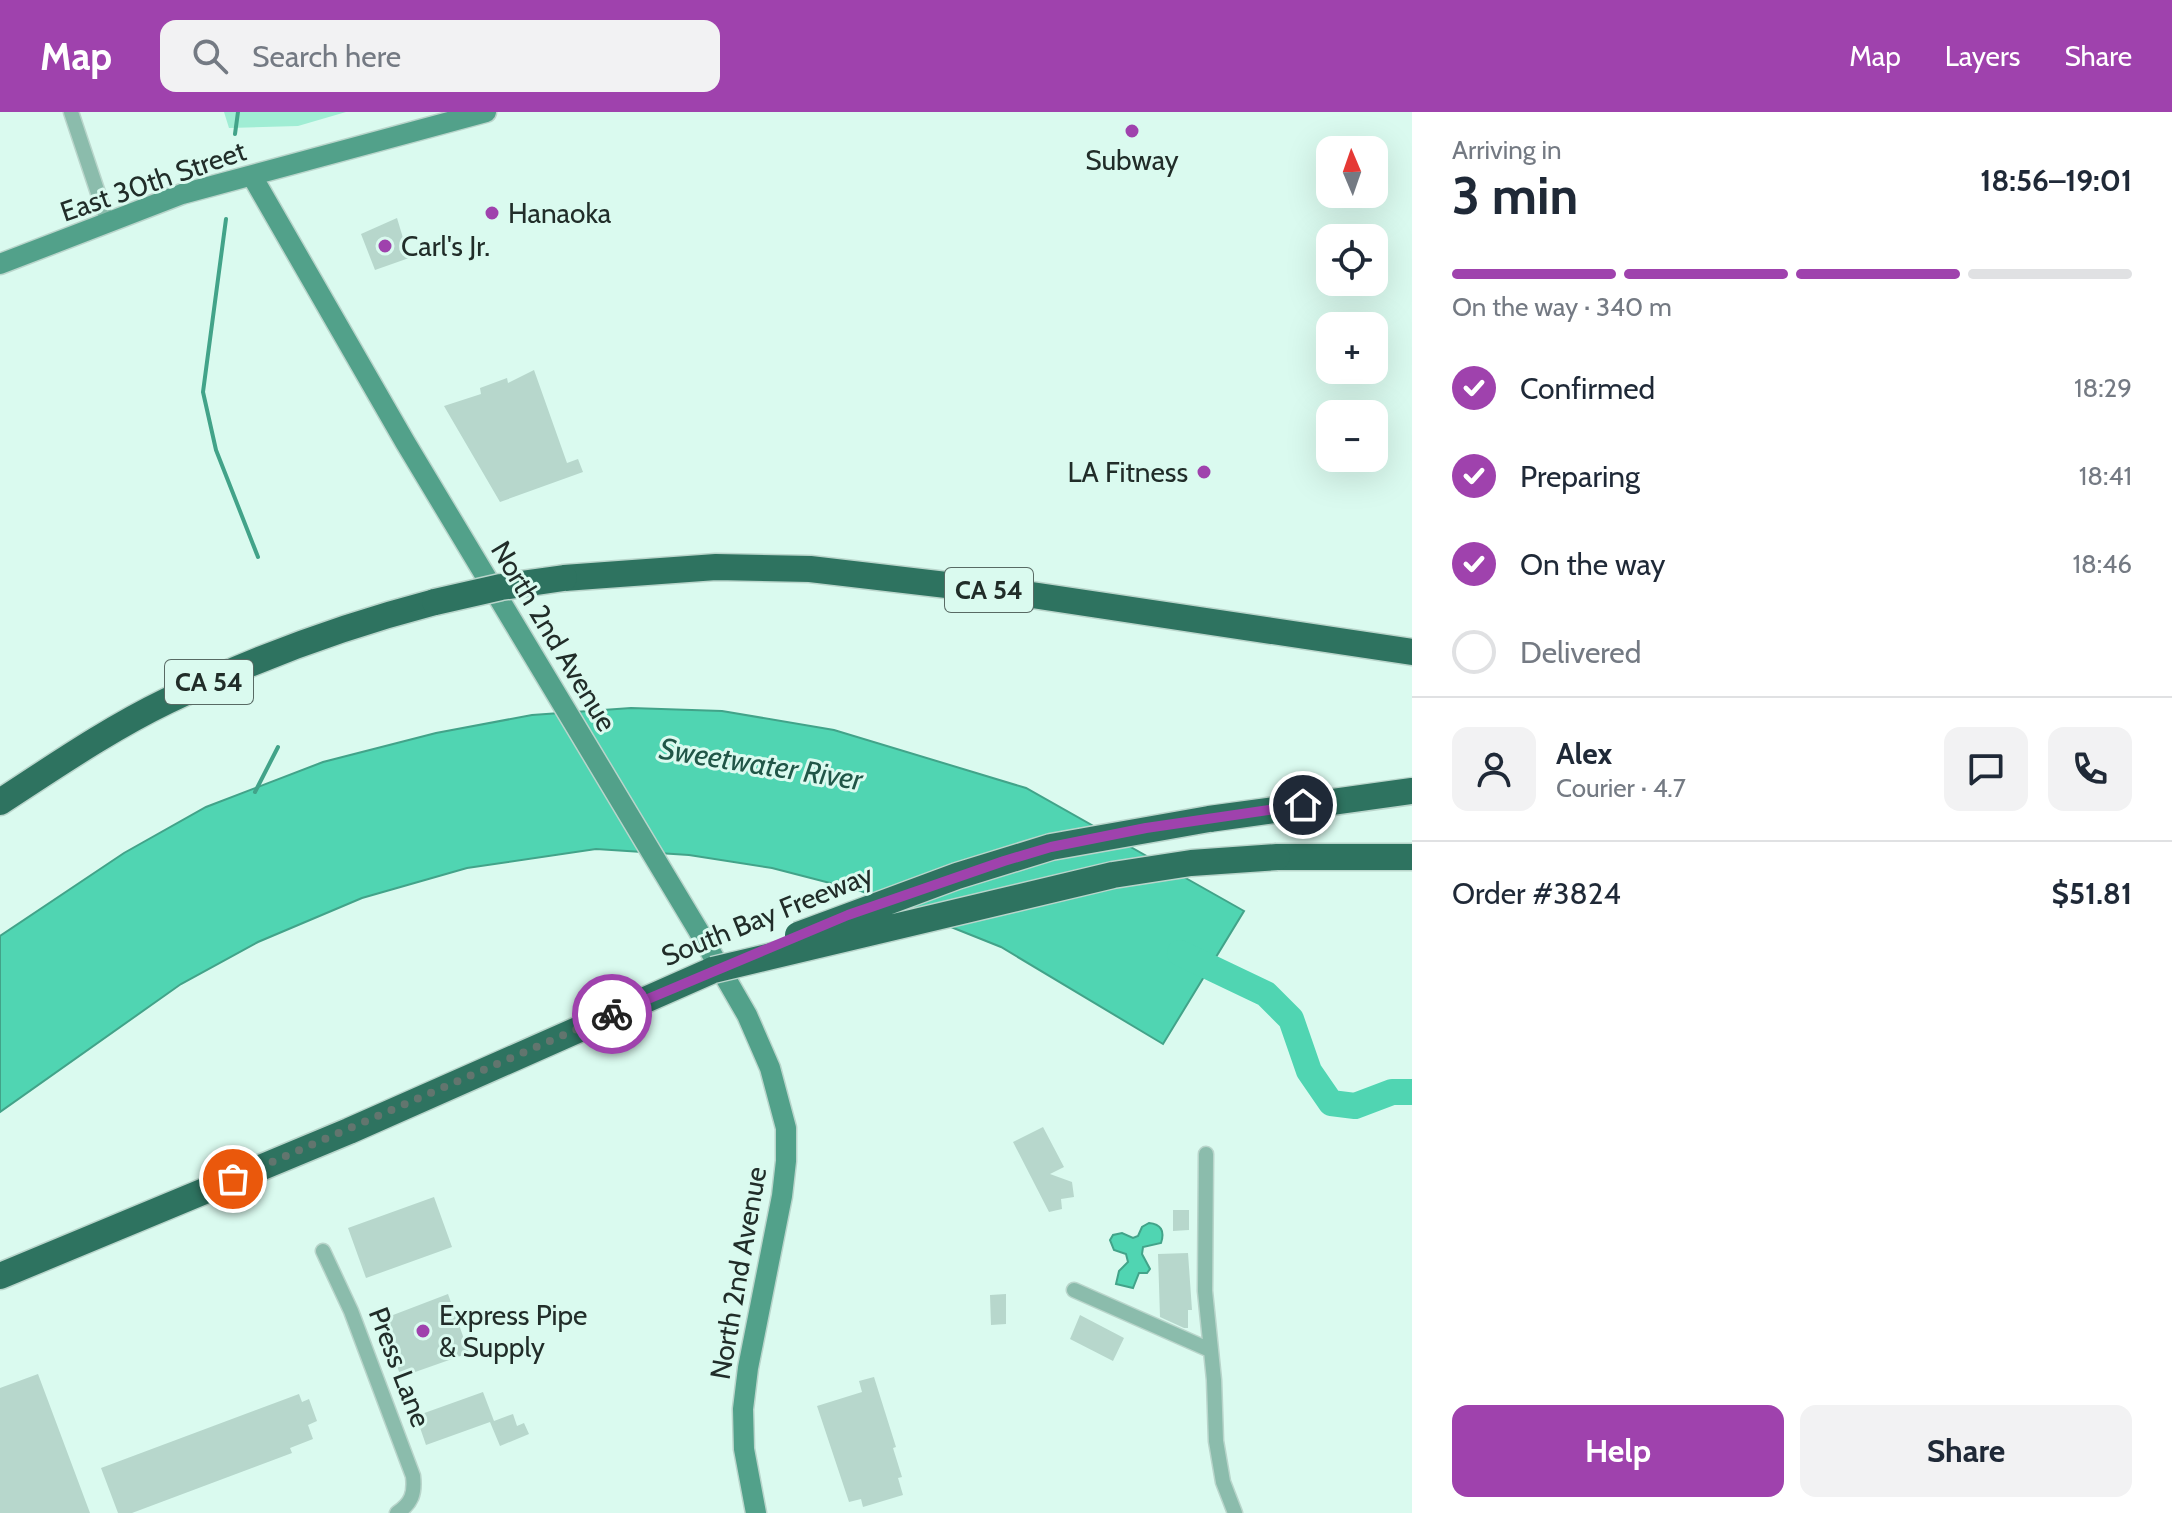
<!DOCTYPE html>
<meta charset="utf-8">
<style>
body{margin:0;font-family:Cabin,sans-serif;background:#f2f2f3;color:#1f2937;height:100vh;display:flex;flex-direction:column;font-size:30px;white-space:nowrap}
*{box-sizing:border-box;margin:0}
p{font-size:26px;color:#747a83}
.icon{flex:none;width:44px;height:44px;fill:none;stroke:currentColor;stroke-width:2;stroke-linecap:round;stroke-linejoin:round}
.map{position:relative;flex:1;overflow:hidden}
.panel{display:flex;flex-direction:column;background:#fff;width:760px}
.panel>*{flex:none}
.needle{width:52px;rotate:358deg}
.fabs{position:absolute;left:1316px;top:24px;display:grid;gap:16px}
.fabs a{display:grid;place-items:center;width:72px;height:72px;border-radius:16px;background:#fff;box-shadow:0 8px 32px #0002;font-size:40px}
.pin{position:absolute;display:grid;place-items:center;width:68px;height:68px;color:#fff;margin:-34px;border:4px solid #fff;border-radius:50%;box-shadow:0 2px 8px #0007}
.courier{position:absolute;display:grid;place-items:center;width:80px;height:80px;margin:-40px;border:6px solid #9f42ad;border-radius:50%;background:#fff;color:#222;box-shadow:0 2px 10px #0007}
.overview em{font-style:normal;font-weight:800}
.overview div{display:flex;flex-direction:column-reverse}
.overview{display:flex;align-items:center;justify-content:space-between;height:136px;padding:0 40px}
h1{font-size:52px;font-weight:800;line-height:60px}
.bar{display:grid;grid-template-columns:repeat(4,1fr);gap:12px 8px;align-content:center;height:96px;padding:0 40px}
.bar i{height:10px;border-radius:6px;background:#e0e1e3}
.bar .current{background:#9f42ad}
.bar p{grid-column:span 4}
.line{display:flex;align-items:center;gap:20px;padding:0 40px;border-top:2px solid #e0e1e3}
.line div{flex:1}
.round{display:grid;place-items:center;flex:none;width:84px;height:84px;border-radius:16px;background:#f2f2f3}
ol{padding:0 40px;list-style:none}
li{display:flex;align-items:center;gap:24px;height:88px}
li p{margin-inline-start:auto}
li .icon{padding:8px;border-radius:50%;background:#9f42ad;color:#fff;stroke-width:4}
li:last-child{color:#747a83}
li i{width:44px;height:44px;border:4px solid #e0e1e3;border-radius:50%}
.cta{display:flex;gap:16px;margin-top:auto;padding:16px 40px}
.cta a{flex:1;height:92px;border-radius:16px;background:#9f42ad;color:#fff;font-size:32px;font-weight:800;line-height:92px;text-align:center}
.cta a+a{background:#f2f2f3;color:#1f2937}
header{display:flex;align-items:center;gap:48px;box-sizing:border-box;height:112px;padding:0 40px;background:#9f42ad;color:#fff}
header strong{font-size:38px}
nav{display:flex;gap:44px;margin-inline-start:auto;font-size:28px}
.search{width:560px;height:72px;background:#f2f2f3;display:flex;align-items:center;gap:20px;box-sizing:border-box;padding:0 28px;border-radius:16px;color:#747a83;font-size:30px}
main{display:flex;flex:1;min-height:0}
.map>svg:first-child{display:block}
</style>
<header>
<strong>Map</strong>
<div class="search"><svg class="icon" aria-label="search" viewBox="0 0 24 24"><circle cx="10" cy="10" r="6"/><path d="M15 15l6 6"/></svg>Search here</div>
<nav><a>Map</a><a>Layers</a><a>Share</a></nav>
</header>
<main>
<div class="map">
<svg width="1412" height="1401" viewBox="0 0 1412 1401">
<rect width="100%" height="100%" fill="#dafaef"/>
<path fill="#a0edd4" d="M224 0H346L298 14 229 16Z"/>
<path fill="#50d5b2" stroke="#42a389" stroke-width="2" d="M631 596 722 599 834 618 1026 676 1244 799 1163 932 1001 835 861 779 772 756 689 743 596 737 467 756 362 786 258 830 181 872 0 1000V824L124 741 206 695 323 650 436 621 532 603Z
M1149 1111C1161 1112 1165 1119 1161 1131L1143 1135 1142 1142 1150 1157 1147 1161H1139L1133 1176 1116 1172 1119 1159 1128 1150 1126 1142 1114 1138 1110 1128 1113 1123 1122 1121 1133 1126 1138 1124 1142 1115Z"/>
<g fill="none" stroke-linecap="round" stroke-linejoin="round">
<path stroke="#42a389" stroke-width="4" d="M235 22 238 0
M226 107 203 280 216 338 258 445
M255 680 278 635"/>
<path stroke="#50d5b2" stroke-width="26" d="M1180 841 1266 882 1291 907 1309 959 1331 991 1355 994 1392 980H1412"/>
</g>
<path fill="#b7d7cc" d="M397 106 409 146 375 158 361 122Z
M534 258 567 351 578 347 583 360 500 390 444 294 481 282 480 276 507 266 508 271Z
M1043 1015 1064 1055 1050 1062 1072 1070 1074 1085 1061 1087 1062 1097 1049 1100 1013 1030Z
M434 1085 452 1135 366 1166 348 1116Z
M1173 1098H1189V1118L1173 1119Z
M1188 1141 1192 1198H1188V1216H1184L1160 1205 1158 1142Z
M448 1182 469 1241 401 1265 380 1208Z
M1006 1182V1212L991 1213 990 1183Z
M1080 1203 1124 1226 1113 1249 1070 1227Z
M38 1262 90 1401H0V1276Z
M874 1265 896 1335 893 1336 902 1365 898 1366 903 1383 863 1395 861 1387 849 1390 817 1294 862 1280 859 1269Z
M483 1280 494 1309 513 1302 517 1314 524 1311 529 1322 500 1334 490 1310 426 1333 416 1304Z
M299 1282 302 1290 309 1287 317 1309 308 1313 313 1327 290 1336 292 1341 132 1401H118L101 1356Z"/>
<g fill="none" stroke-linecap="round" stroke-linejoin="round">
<g stroke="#b9d5cb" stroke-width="17">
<path id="street" d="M71 0 108 111
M1206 1042 1205 1179 1214 1268 1216 1329 1223 1370 1235 1401
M323 1139 351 1199 413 1364C415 1381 412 1391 397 1401
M1074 1178 1210 1238"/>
</g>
<g stroke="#b9d5cb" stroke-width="23">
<path id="secondary" d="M252 64 405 330 698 818 747 903 770 956 786 1016V1049L782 1084 748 1256 743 1297 744 1337 756 1401
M0 152 182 82 486 0"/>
</g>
<g stroke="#b9d5cb" stroke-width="29">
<path id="highway" d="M564 466 716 455 810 457 1032 483 1412 540
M0 690C54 655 109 617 167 589 253 547 343 514 435 490
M1209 707 1412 679
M1277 745H1412
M0 1164 349 1019 713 858"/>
</g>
<use href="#street" stroke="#8bbcac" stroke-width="14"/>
<use href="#secondary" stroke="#52a18a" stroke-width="20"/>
<use href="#highway" stroke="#2e7360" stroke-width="26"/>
<g stroke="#b9d5cb" stroke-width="29" stroke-linecap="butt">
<path id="highway-bridge" d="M435 490 501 475 564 466
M798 823 957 764 1051 735 1209 707
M713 858 1113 763 1191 751 1277 745"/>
</g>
<use href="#highway-bridge" stroke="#2e7360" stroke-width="26"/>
</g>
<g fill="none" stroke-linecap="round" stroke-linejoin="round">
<path stroke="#62756e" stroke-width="8" stroke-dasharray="0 14.4" d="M233 1067 612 902"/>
<path stroke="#9f42ad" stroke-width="10" d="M612 902 848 803 1004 749 1051 735 1146 716 1303 693"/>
</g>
<g fill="#9f42ad" stroke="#dafaef" stroke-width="3">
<circle cx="1132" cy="19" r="8"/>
<circle cx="492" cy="101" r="8"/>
<circle cx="385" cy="134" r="8"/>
<circle cx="1204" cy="360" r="8"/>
<circle cx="423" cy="1219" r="8"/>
</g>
<g text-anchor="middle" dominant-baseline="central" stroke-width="6" stroke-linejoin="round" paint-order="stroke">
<g fill="#dafaef" stroke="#586a64" stroke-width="2">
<rect x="945" y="456" width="88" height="44" rx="6"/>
<rect x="165" y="548" width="88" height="44" rx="6"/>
</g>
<g font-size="26" font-weight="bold" fill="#212d29">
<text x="989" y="478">CA 54</text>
<text x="209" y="570">CA 54</text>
</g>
<g font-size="28" fill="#212d29" stroke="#dafaef" text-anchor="start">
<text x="1132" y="48" text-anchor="middle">Subway</text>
<text x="508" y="101">Hanaoka</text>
<text x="401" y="134">Carl's Jr.</text>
<text x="1188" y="360" text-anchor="end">LA Fitness</text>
<text x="439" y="1203">Express Pipe<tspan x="439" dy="32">&amp; Supply</tspan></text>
</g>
<g font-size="28" fill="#212d29" stroke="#dafaef">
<text transform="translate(153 69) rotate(-19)">East 30th Street</text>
<text transform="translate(554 524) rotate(59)">North 2nd Avenue</text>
<text transform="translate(767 803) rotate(-22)">South Bay Freeway</text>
<text transform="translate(738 1161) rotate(-80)">North 2nd Avenue</text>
<text transform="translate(400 1255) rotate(69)">Press Lane</text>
</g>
<g font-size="30" font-style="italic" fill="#205647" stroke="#dafaef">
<text transform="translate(761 652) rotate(9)">Sweetwater River</text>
</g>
</g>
</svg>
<div class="fabs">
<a><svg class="needle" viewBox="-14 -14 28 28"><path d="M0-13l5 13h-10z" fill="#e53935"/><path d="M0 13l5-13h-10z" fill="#747a83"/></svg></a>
<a><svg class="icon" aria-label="locate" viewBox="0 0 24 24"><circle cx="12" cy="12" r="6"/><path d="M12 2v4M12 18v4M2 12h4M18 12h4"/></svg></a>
<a>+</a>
<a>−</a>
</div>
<div class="pin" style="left:233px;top:1067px;background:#ea580c"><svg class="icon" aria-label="bag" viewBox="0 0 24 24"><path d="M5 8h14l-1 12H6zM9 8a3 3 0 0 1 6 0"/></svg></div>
<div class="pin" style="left:1303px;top:693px;background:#1f2937"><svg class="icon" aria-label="home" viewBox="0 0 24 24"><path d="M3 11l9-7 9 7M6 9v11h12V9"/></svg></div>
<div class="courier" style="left:612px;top:902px"><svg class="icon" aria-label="bike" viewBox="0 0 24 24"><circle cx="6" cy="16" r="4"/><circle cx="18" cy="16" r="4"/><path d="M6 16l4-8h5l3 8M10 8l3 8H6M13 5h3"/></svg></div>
</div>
<section class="panel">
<div class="overview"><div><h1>3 min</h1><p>Arriving in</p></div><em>18:56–19:01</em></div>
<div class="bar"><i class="current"></i><i class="current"></i><i class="current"></i><i></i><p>On the way · 340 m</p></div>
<ol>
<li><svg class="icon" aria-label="check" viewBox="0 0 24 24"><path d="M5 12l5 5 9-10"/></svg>Confirmed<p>18:29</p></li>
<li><svg class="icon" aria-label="check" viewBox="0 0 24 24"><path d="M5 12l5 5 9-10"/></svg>Preparing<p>18:41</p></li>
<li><svg class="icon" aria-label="check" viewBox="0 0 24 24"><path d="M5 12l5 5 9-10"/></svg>On the way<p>18:46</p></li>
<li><i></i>Delivered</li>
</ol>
<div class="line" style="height:144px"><a class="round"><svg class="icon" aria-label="person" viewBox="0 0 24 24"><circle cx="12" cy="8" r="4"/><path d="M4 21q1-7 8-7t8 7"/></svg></a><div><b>Alex</b><p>Courier · 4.7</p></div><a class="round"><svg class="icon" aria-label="chat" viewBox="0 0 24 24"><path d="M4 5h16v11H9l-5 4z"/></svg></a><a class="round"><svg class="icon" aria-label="phone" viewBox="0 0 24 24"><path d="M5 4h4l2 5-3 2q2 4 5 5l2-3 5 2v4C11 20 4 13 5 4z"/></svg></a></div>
<div class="line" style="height:104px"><div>Order #3824</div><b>$51.81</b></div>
<div class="cta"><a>Help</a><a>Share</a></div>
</section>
</main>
